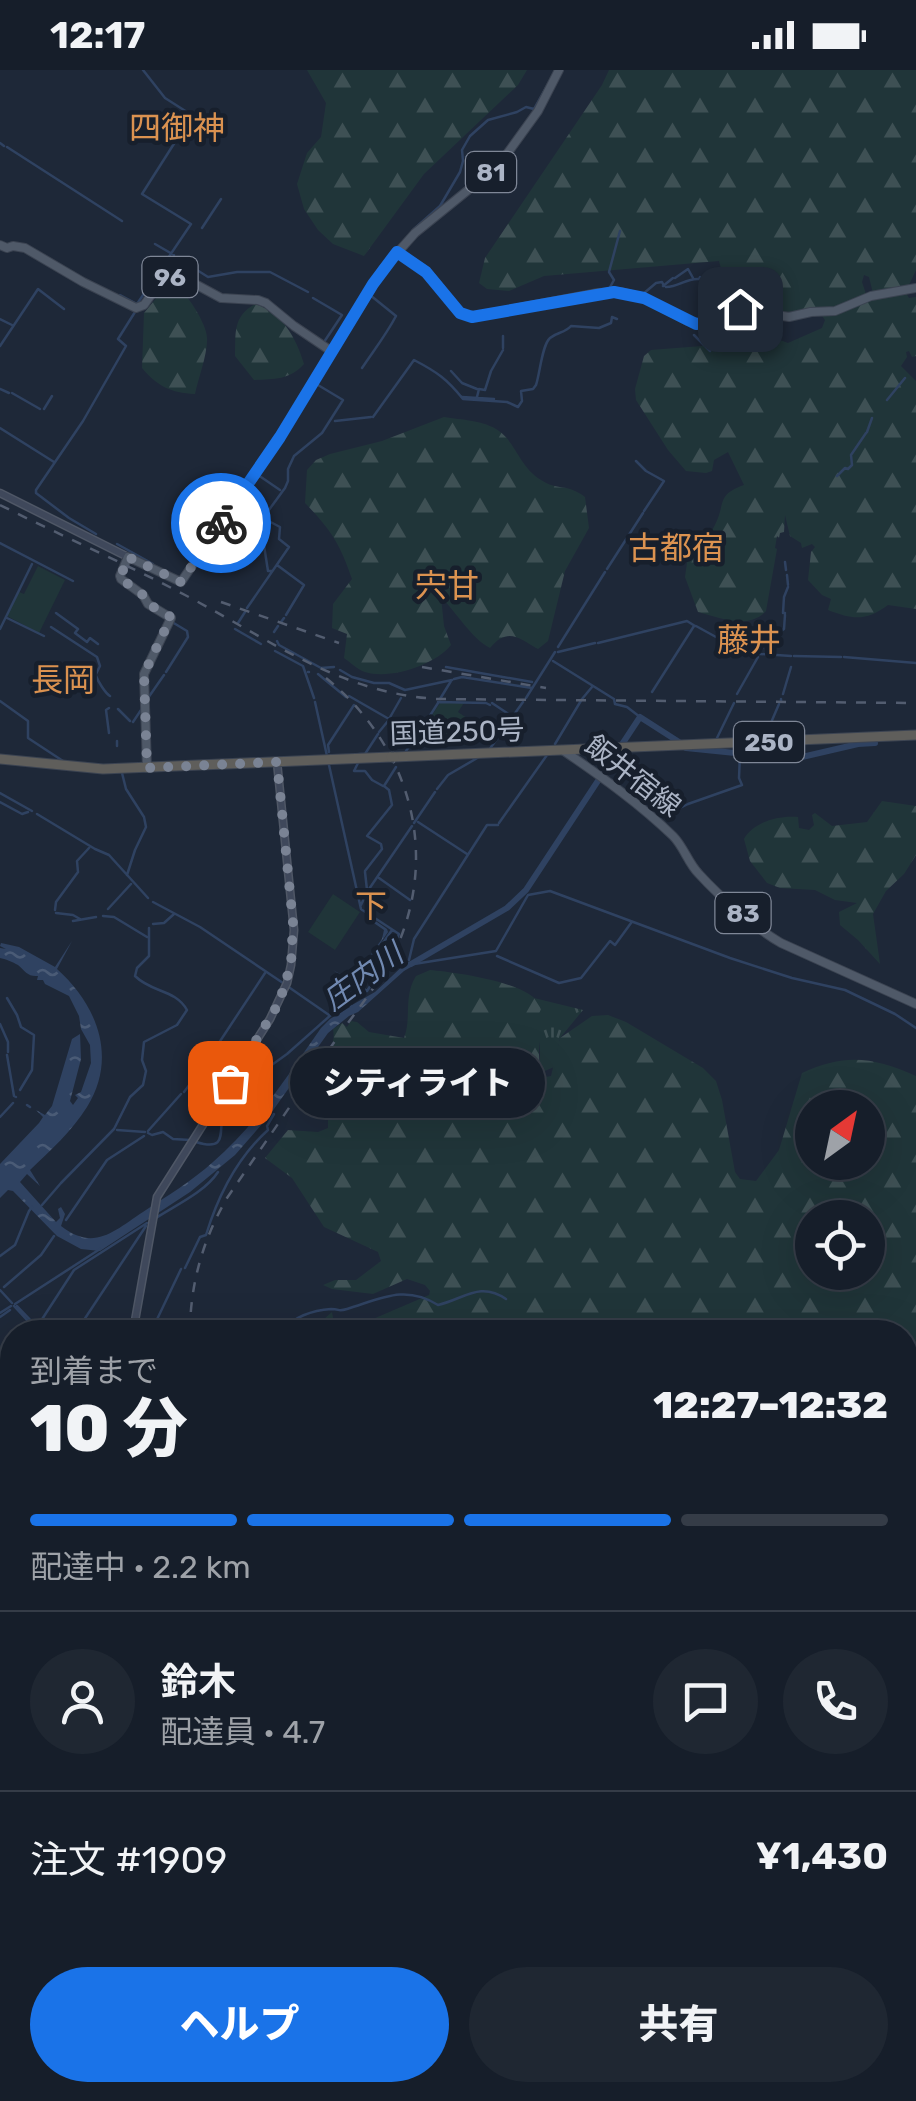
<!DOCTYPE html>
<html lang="ja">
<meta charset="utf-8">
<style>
body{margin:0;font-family:Rubik,"Noto Sans JP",sans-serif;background:#1f2732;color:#f1f3f6;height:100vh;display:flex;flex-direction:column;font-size:38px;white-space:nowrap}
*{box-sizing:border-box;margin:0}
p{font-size:32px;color:#9ea2a8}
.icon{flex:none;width:55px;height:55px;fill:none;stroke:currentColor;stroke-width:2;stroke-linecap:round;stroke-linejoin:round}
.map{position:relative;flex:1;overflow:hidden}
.side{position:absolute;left:0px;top:1250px;width:918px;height:782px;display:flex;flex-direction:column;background:#161e2a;border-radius:40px 40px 0 0;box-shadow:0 10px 40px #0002,0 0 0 2px #353c47}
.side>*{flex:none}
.needle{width:65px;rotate:33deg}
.tools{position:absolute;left:795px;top:1020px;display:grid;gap:20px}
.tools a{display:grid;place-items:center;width:90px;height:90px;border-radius:50%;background:#161e2a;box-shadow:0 10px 40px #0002,0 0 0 2px #353c47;font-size:50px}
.pin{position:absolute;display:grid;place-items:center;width:85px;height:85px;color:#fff;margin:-42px;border-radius:20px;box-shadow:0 5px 15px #0006}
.courier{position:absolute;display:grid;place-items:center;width:100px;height:100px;margin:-50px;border:8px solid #1a73e8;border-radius:50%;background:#fff;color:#222;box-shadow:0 2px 12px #0007}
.bubble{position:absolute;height:70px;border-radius:35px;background:#161e2a;box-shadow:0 10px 40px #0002,0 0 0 2px #353c47;font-size:32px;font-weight:800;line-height:70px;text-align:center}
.summary em{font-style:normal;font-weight:800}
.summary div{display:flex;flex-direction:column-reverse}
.summary{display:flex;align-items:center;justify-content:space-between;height:170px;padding:0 30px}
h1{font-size:65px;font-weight:800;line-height:75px}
.bar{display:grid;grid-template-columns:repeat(4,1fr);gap:15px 10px;align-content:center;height:120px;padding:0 30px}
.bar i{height:12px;border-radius:8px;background:#353c47}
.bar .on{background:#1a73e8}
.bar p{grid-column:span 4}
.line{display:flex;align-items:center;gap:25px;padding:0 30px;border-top:2px solid #353c47}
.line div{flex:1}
.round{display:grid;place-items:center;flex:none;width:105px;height:105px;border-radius:52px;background:#1f2732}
.button{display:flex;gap:20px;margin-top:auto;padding:20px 30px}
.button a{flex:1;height:115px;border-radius:60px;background:#1a73e8;color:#fff;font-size:40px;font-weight:800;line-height:115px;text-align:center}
.button a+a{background:#1f2732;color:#f1f3f6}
.status{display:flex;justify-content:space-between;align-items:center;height:70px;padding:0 50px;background:#161e2a;direction:ltr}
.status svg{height:28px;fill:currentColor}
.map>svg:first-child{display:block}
</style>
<div class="status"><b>12:17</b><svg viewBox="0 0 49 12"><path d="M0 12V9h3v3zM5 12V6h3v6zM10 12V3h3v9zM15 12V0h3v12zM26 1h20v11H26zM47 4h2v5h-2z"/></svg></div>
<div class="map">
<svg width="916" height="2031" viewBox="0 0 916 2031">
<defs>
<pattern id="forest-firs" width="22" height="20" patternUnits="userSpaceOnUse" patternTransform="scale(2.5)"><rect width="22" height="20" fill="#203539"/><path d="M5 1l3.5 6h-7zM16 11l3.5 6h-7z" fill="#3e5054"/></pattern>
<pattern id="park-tufts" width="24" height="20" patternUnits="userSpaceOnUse" patternTransform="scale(2.5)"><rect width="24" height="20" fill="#203539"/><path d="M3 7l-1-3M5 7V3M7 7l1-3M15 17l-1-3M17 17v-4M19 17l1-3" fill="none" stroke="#3e5054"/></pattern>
<pattern id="water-ripples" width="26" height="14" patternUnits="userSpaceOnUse" patternTransform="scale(2.5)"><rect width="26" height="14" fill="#2f4261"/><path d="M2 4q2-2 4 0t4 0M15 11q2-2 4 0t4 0" fill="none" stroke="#4a5b76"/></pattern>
</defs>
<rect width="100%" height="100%" fill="#1e2838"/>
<path fill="#203539" d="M38 496 65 510 39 563 7 546 19 522 24 524Z
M440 633H464L458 642 467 648 452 672 424 657Z
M333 824 360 842 335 880 308 862Z"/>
<path fill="url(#forest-firs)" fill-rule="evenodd" d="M307 0H527L518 15 424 104 364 186 333 174 318 160 304 139 297 114 307 83 321 67 326 33Z
M609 0H916V200L909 215 873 223 869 207 864 205 862 212 866 224 842 237 792 244 746 236 725 242 730 232 719 191 544 206 509 221 487 219 479 213 485 188 602 15Z
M175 214C186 222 207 254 207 268 208 283 198 309 195 324 171 323 157 316 142 298L144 243 167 215Z
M906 223 909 228 916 227V286L912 287 909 281 906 282 907 287 901 296 916 311V539L888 535C866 551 854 550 828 540L831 529 822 525 808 510 811 482 815 477 812 474 802 478 801 473 790 466 785 445 784 462 780 463 779 468 777 466 775 478 777 479 766 541C748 560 721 548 698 542L685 507 689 479C699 473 710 466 715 455 726 433 716 425 744 415L728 382 714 390 712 401 706 403 686 401 668 380 636 330 635 319 644 286 651 280 702 276 721 257 754 258 767 255 772 259 775 268 788 273 822 258 825 250 820 243 873 227Z
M255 234C282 243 296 267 304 294 290 310 274 309 254 310L235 286C236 264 232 247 255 234Z
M444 347C461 350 484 350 499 361 516 373 519 396 541 410 557 421 567 413 585 427L589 458 565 501 548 571 538 579C520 569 508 556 490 578 472 569 456 542 441 527L444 556 451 575C435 595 390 610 365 602 358 600 350 592 344 588L347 564 332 558 333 534 352 509C340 474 332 461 305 433L307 400 316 390 330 384 382 371Z
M882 731 916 736V785L904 804 886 821 873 844 880 894 858 870 840 855 839 842 857 833 835 830 815 820 780 818 767 813 750 791 744 769C753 752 779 745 798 747L799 758 809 760 814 755 812 745 815 743 832 756 867 752Z
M430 900C452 902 532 912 540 936 545 950 539 970 539 984 539 992 541 1000 541 1008L551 1006 560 968 592 946 608 945 626 952 703 998 716 1011 722 1030 735 1102 740 1109 756 1111 779 1080 802 1003C846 983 873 987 916 1006V1487L905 1482V1262H297L323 1250 332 1242 333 1248 337 1254 366 1252 429 1225 430 1221 425 1215 407 1209 373 1224 332 1219 323 1215 335 1210H356L381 1191 378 1182 324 1157 292 1108 265 1088 288 1060 318 1062 328 1058C328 1057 328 1043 328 1042 325 1027 314 1019 318 1003 321 984 337 981 333 959L342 953 347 957 351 951 357 952 369 962 404 968C412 947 403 927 416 906ZM812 1038H868V1092H812ZM812 1148H868V1202H812Z"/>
<path fill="url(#park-tufts)" d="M534 928 583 940 560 968 554 997 540 1003V956L535 953 541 939Z"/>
<path fill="url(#water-ripples)" d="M367 845 387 859 388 862 352 915V935L375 922 407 892 415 891 416 894 404 901 358 942 349 946 328 963 269 1046 235 1085 190 1122 100 1181 81 1179 57 1166 13 1121 8 1120 0 1128V1094L39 1053 43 1047 36 1040 45 1045 52 1036 72 969 80 964 81 989 70 1031 73 1035 78 1028 75 1025 81 1022 91 993 90 975 81 959 79 946 69 926 45 914 43 910H37L38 906C28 907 25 901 18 895 13 892 5 889 0 888V878L6 879 0 876 1 873 19 877 55 897 72 871 57 899C97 935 118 987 87 1037 72 1061 50 1081 30 1100L40 1116 27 1104 20 1112 56 1152 60 1148 58 1139 61 1137 65 1144 61 1156C94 1182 114 1161 143 1142 167 1126 192 1111 213 1092 257 1054 288 1005 321 958L330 949 350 937 348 934 330 945 348 931 351 912 333 900 352 911 382 869 384 860 365 847Z"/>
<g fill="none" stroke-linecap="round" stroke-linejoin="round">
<path stroke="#2f4261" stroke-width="2.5" d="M0 73 4 76
M7 77 122 151
M466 87 475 88
M202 158 221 129
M414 159 440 136 460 102 463 91 462 80 470 66 488 50 517 42 526 37 534 39 553 5
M155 174 174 185
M178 188 208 207 237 202H270L308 222
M675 208 688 199 693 208
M663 216 673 208
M666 217C679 217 686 208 699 209L700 207
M609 219 614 210 609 202 620 161
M643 224 656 213 662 212 664 216
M120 225 137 234
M313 228 342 245 324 272
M137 234 191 154 142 124 191 47 187 42 165 28 143 0
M0 249 12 255
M694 265 710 281
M503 266V278
M0 276 38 219 64 239
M362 298C374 280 386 265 396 246L370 225
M451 301 462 313 477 319
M0 319 9 323
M12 323 40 339
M462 327 494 329
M477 327 479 319 485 320 491 301 503 280
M887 330 905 308
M44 339 52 326
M373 347 414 290C437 302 447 309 463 329L507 332 518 337 522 331 521 321 533 319 536 315C540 303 542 275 550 268 557 262 565 263 571 256L599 258 611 253 612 247 617 249
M335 351 371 347
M0 358 54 392
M867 362 872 348
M636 391 646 401 664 411 644 441
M258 405 280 420
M837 406 845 398 848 399 852 395 851 385 866 363
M243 434V429L259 406
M243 436V440L257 466 263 469 268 501H272
M96 464 69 448 36 423V420L83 351 126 276 118 269 135 242
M0 473 73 511
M117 474 153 494
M785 492 786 500
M277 495 304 515 286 545
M607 499 643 443
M787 505 788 515
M247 538 289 477 279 469 280 457 263 448 285 418 288 411V399L294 386 322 363 343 330 318 315
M56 543 78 559 75 563 87 572 90 568 98 574
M785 543H783L784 527 788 517
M7 548 44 566
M281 552 284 548
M238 553 245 542
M696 556 745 583 791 586
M51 557 97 587 100 596 96 604
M0 559 32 494
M235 559 261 574
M274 562 278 556
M768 570 784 559 785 545
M277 571 279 575 321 598 334 597
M598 573 687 551 695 556
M558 577 605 502
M275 581 303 596 314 628
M558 582 595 573
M758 584 766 573
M794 586 841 587
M844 587 916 593
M553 591 614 629 615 634 627 637 640 647
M446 597 532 612
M340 600 352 607 374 613H389L405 620 452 610
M166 602 188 567 187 561 172 552
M308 602H309
M318 604 346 627
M96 606C98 611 105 623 110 626
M454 609 462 607 532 618
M652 622 694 556
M737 624 758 587
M783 624 791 597
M349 626 389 649
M148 628 164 605
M526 628 555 582
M440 629 451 611
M0 631 28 651V668L63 691
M781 631V629
M315 632 361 839
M438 632 486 633 490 635
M492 633 510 645
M109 638 106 640 109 663
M118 639 130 651
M513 646 523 632
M389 649 401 628
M390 650 416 667 406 681
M133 652 143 637
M379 662 388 651
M417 666 438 633
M717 668 734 633
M764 669 779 634
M117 671V676
M555 674 582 629 592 617
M489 680 511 649
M714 680V679
M329 682 328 675 354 635
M359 684H365L378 664
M757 686 761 676
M358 693 354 701H365L372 710 383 716
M122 703 126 719 144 747 146 757 135 780 127 805
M437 719 448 705 479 687
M0 723 32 741
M0 732 22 744 28 742
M37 744 95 779 109 785 148 828
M658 749 688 734 742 715 739 708 740 684
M418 752 467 784
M414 753 435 722
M499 753 547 685
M365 801 382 779 381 774 367 766 392 735 389 720 384 716 396 697
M365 802 367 820
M379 808 410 830
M153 832 200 857 283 913
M361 835 367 822 412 756
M108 839 131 814
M55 840 56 832 78 802 77 791 89 778
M362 840 364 841 399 864 385 894 367 921 355 913 392 860
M56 843 73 845 80 849
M103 846 114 847 147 867
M73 851 96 847
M153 854 164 853 174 844
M497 886 559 913 581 908 610 871 615 875 631 853
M409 890 414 869 487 755H498
M414 894 496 881 528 825 550 821 730 888 792 908 845 920 895 944 916 958
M290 918 329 945
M7 928 17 945 21 957 34 965 32 1000 20 1020
M350 934 365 922 357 917
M0 954 8 972V982
M7 985 14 1026 16 1027
M184 1022 205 994 265 903
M27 1035 30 1037
M0 1047 13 1033
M117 1060 145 1062
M148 1061 181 1024
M148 1063 152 1065 163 1062 173 1069 190 1070
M196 1072C225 1081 220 1066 222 1047L236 1038 255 1007 287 984 332 944
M42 1135 61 1113 114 1059 130 1027 143 1015 146 1001 142 990 144 972 177 955 187 940C175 919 152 923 135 906L137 898 149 886V858
M156 1148C176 1135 205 1122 218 1102
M66 1150 107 1090 144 1066
M0 1186 15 1175 29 1141 32 1137
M185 1198 200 1167 206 1165C218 1126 238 1087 268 1060L267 1056 274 1044
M4 1217 41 1185 54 1166
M0 1220 12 1233
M15 1234 100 1179
M14 1236 38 1262
M17 1236 37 1257 74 1200 147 1153
M0 1243 11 1236
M0 1247 10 1240
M76 1262 146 1156
M151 1262 181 1199
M282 1262C292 1247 313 1240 331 1239 341 1239 337 1242 347 1239 380 1229 405 1214 438 1235 464 1229 480 1211 506 1229
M0 1314 11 1295
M8 1368 12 1361
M0 1381 7 1370
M912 1548 916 1551
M905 1549 909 1545
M0 1570 5 1564
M4 1703 12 1699
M0 1705 2 1704
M0 1712 12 1707
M905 1762 916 1757
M0 1775 12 1776
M0 1831 12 1825
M0 1833 12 1835
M0 1855 12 1853
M0 1920 12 1915
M0 1942 12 1934
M290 2020 292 2031
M340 2020 353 2031
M374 2020 378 2023
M884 2020 890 2024
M15 2022 26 2031
M44 2031 52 2020
M422 2031 429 2027
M467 2031 473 2020
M861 2031 866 2024"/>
<path stroke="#2f4261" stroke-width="6" d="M686 678 745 684
M748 685 802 687 858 674 875 673
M411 894 507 838 526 820 640 647 679 672"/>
<g stroke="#4f5766" stroke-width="9">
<path id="secondary" d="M0 423 128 487
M133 1262 157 1127 270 949 287 913 291 895 294 860 277 692
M0 1565 12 1543"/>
</g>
<g stroke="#3b4351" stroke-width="10">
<path id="primary" d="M0 175 7 178 13 176 25 178 83 212 136 238 144 235 158 215 166 208H184L221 228 258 230 266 233 294 256 331 281
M397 182 427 202 460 243 472 247 598 223 621 222 644 228 688 251 700 254 740 239 789 247 811 242 835 241 871 226 916 218
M564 681C602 707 640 734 673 766 684 777 688 793 699 804 720 827 755 858 781 873L916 934
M147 698 144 604 171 548 148 534 143 525 121 509 120 506 128 487 181 512 280 367 383 199 415 163 499 95 538 41 559 0
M0 1556 12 1563
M562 2031 569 2020"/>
</g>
<g stroke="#3c4452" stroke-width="11">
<path id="trunk" d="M394 687 916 665
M0 689 103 699 391 687
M905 1797 916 1794
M436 2031 454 2020"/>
</g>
<use href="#secondary" stroke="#3f485b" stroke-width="6"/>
<use href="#primary" stroke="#4f5968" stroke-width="8"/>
<use href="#trunk" stroke="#5f5e5b" stroke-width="9"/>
<path stroke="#535d70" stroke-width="2.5" stroke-dasharray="10 10" stroke-linecap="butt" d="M0 435C62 466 124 493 185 525 269 569 339 623 437 629L916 633
M221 532 339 573
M422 597 546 618
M326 608C406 673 439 775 399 872 386 903 365 930 345 957
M190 1262C190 1215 203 1169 227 1128L335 971
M905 1998 916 2005"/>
<g stroke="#3c4452" stroke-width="11" stroke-linecap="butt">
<path id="trunk-bridge" d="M391 687H394"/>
</g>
<use href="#trunk-bridge" stroke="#5f5e5b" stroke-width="9"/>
</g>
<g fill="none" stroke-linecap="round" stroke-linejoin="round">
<path stroke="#7a8394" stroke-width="10" stroke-dasharray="0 18" d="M221 453 181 512 128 487 120 508 143 525 148 534 171 547 144 604 147 698 277 692 293 853 291 894 279 933 230 1013"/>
<path stroke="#1a73e8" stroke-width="12" d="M221 453 280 367 373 214 397 182 426 202 460 243 472 247 614 222 644 228 696 254 704 253 740 239"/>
</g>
<g text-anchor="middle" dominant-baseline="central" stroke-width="9" stroke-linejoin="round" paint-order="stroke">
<g fill="#171f2c" stroke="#7f8797" stroke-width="2.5">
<rect x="466" y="82" width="50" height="40" rx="8"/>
<rect x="142.5" y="187" width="55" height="40" rx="8"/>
<rect x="734" y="652" width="70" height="40" rx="8"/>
<rect x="715.5" y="823" width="55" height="40" rx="8"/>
</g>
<g font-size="25" font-weight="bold" fill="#abb4c5">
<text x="491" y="102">81</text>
<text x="170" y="207">96</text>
<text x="769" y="672">250</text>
<text x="743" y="843">83</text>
</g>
<g font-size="28" fill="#abb4c5" stroke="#171f2c">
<text transform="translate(457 662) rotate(-2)">国道250号</text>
<text transform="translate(633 706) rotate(38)">飯井宿線</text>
</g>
<g font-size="30" font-style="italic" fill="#7189b1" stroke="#171f2c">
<text transform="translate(363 907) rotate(-36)">庄内川</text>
</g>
<g font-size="32" fill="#db9250" stroke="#171f2c">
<text x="177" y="58">四御神</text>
<text x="676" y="478">古都宿</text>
<text x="447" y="516">宍甘</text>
<text x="749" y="570">藤井</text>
<text x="63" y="610">長岡</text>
<text x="371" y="836">下</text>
</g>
</g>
</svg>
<div class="tools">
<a><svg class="needle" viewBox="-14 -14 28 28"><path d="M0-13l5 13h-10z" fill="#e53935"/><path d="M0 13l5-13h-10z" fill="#9ea2a8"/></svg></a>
<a><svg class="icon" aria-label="locate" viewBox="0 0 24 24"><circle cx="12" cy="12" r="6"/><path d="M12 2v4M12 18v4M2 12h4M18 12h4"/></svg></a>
</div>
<div class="pin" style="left:230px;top:1013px;background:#ea580c"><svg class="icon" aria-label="bag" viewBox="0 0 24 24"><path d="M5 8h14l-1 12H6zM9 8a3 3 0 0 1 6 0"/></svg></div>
<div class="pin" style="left:740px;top:239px;background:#1f2937"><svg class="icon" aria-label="home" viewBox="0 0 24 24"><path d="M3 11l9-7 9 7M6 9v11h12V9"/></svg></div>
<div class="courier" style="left:221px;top:453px"><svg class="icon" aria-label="bike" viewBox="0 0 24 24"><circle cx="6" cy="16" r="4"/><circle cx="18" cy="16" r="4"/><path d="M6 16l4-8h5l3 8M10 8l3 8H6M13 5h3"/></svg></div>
<div class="bubble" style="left:290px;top:978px;width:255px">シティライト</div>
<section class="side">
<div class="summary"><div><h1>10 分</h1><p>到着まで</p></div><em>12:27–12:32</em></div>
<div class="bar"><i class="on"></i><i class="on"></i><i class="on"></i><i></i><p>配達中 · 2.2 km</p></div>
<div class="line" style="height:180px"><a class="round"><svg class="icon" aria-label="person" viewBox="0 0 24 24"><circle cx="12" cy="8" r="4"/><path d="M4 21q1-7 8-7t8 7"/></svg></a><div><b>鈴木</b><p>配達員 · 4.7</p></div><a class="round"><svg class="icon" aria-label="chat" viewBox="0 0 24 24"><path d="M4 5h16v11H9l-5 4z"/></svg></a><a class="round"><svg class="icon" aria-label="phone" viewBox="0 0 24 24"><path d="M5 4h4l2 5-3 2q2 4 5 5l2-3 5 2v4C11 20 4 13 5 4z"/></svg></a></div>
<div class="line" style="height:130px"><div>注文 #1909</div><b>¥1,430</b></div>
<div class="button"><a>ヘルプ</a><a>共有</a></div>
</section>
</div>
